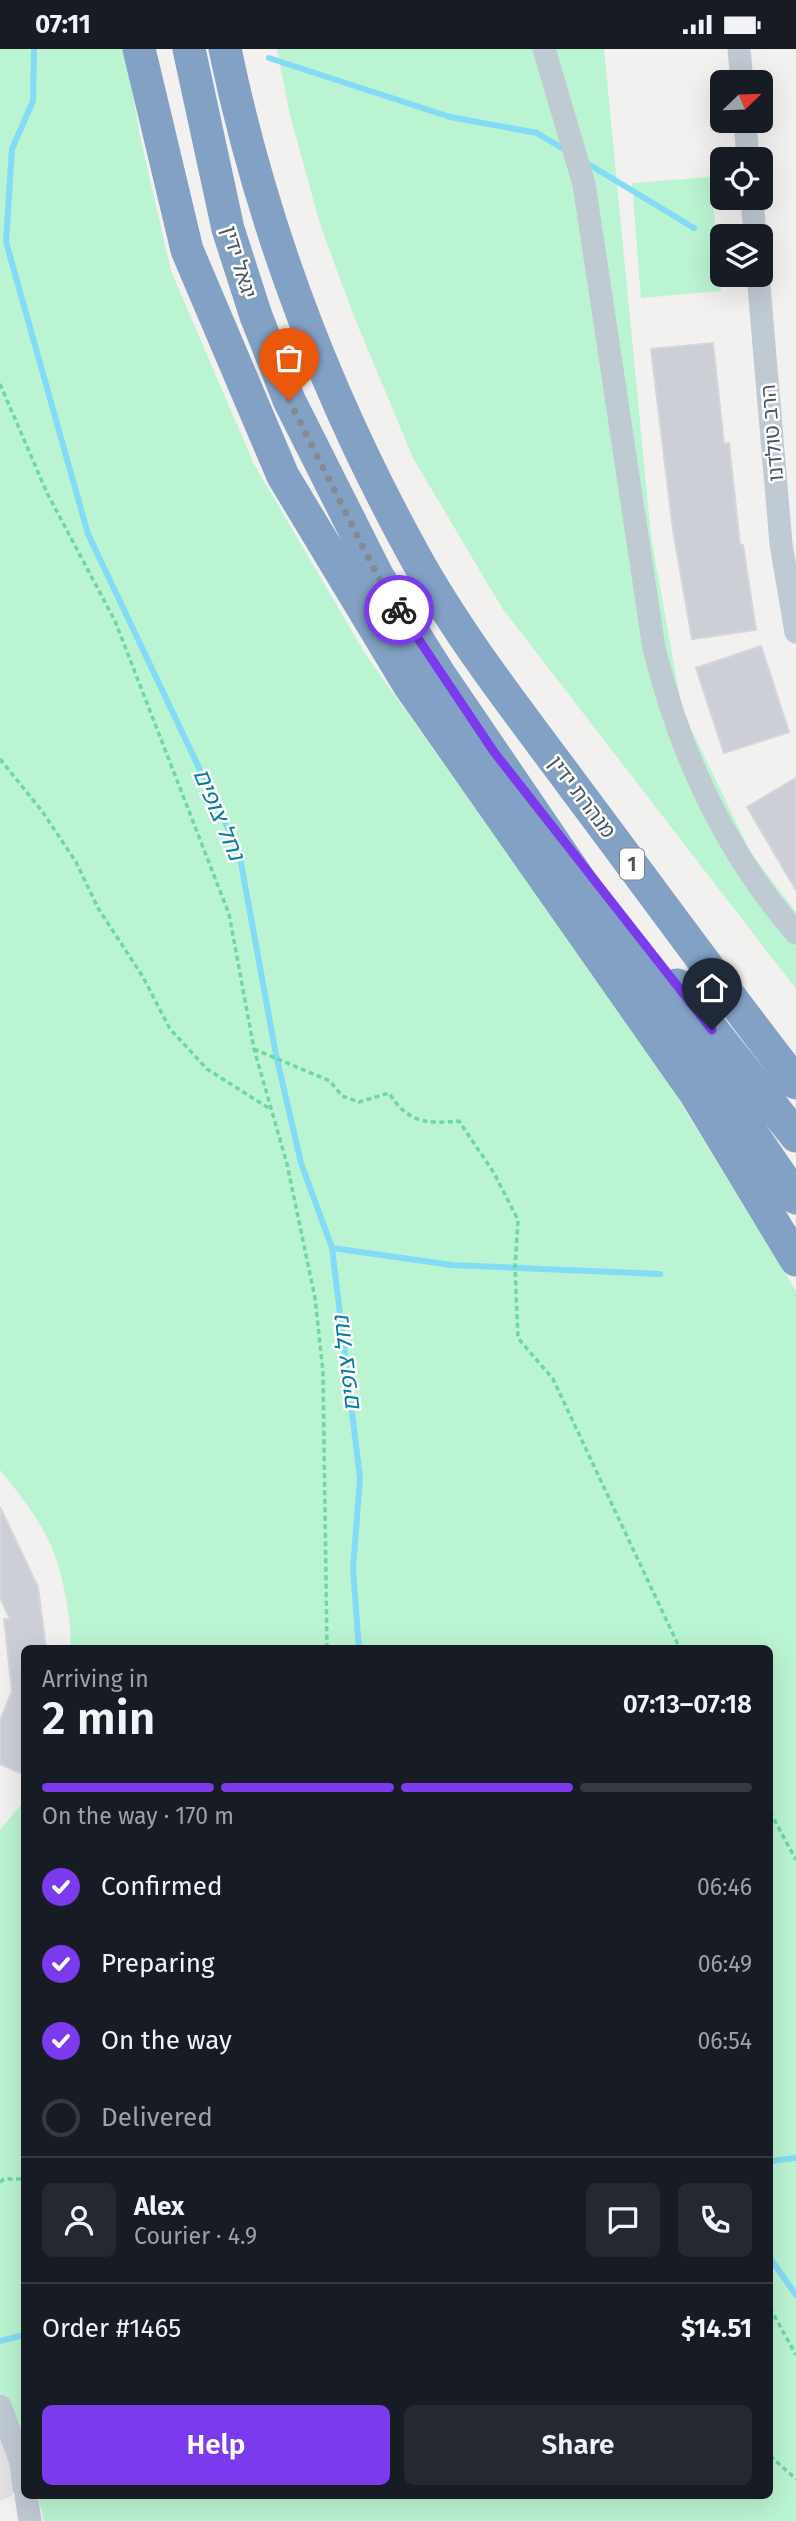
<!DOCTYPE html>
<meta charset="utf-8">
<style>
body{margin:0;font-family:"Fira Sans","Noto Sans Hebrew",sans-serif;background:#242831;color:#f1f3f6;height:100vh;display:flex;flex-direction:column;font-size:26px;white-space:nowrap}
*{box-sizing:border-box;margin:0}
p{font-size:23px;color:#9ea1a6}
.icon{flex:none;width:38px;height:38px;fill:none;stroke:currentColor;stroke-width:2;stroke-linecap:round;stroke-linejoin:round}
.map{position:relative;flex:1;overflow:hidden}
.drawer{position:absolute;left:21px;top:1596px;width:752px;height:854px;display:flex;flex-direction:column;background:#171b24;border-radius:10px;box-shadow:0 7px 28px #0002}
.drawer>*{flex:none}
.needle{width:46px;rotate:67deg}
.buttons{position:absolute;left:710px;top:21px;display:grid;gap:14px}
.buttons a{display:grid;place-items:center;width:63px;height:63px;border-radius:10px;background:#171b24;box-shadow:0 7px 28px #0002;font-size:35px}
.pin{position:absolute;display:grid;place-items:center;width:60px;height:60px;color:#fff;margin:-72px -30px;border-radius:50% 50% 50% 0;rotate:-45deg;box-shadow:0 0 7px #0007}
.pin .icon{rotate:45deg}
.courier{position:absolute;display:grid;place-items:center;width:70px;height:70px;margin:-35px;border:5px solid #7c3aed;border-radius:50%;background:#fff;color:#222;box-shadow:0 2px 9px #0007}
.head em{font-style:normal;font-weight:600}
.head div{display:flex;flex-direction:column-reverse}
.head{display:flex;align-items:center;justify-content:space-between;height:119px;padding:0 21px}
h1{font-size:46px;font-weight:600;line-height:52px}
.bar{display:grid;grid-template-columns:repeat(4,1fr);gap:10px 7px;align-content:center;height:84px;padding:0 21px}
.bar i{height:9px;border-radius:5px;background:#363941}
.bar .current{background:#7c3aed}
.bar p{grid-column:span 4}
.line{display:flex;align-items:center;gap:18px;padding:0 21px;border-top:2px solid #363941}
.line div{flex:1}
.round{display:grid;place-items:center;flex:none;width:74px;height:74px;border-radius:10px;background:#242831}
ol{padding:0 21px;list-style:none}
li{display:flex;align-items:center;gap:21px;height:77px}
li p{margin-inline-start:auto}
li .icon{padding:7px;border-radius:50%;background:#7c3aed;color:#fff;stroke-width:4}
li:last-child{color:#9ea1a6}
li i{width:38px;height:38px;border:4px solid #363941;border-radius:50%}
.cta{display:flex;gap:14px;margin-top:auto;padding:14px 21px}
.cta a{flex:1;height:80px;border-radius:10px;background:#7c3aed;color:#fff;font-size:28px;font-weight:600;line-height:80px;text-align:center}
.cta a+a{background:#242831;color:#f1f3f6}
.status{display:flex;justify-content:space-between;align-items:center;height:49px;padding:0 35px;background:#171b24;direction:ltr}
.status svg{height:19px;fill:currentColor}
.map>svg:first-child{display:block}
</style>
<div class="status"><b>07:11</b><svg viewBox="0 0 49 12"><path d="M0 12V9h3v3zM5 12V6h3v6zM10 12V3h3v9zM15 12V0h3v12zM26 1h20v11H26zM47 4h2v5h-2z"/></svg></div>
<div class="map">
<svg width="796" height="2472" viewBox="0 0 796 2472">
<rect width="100%" height="100%" fill="#f3f0f0"/>
<path fill="#e4e1e2" d="M0 2377 15 2414 12 2447 0 2452Z"/>
<path fill="#bbf4d2" d="M0 0H125L140 87 171 222 254 415 366 606 650 1004 796 1242V2472H44L38 2447 770 2446V1600L70 1599C72 1585 69 1571 67 1556 58 1495 38 1468 0 1421Z
M277 0H604L651 487 682 661 751 804 796 863V940L502 559 413 409 353 265 320 175 290 66Z
M711 128 721 242 641 249 632 134Z
M24 1752V2402L0 2342V1781Z"/>
<g fill="none" stroke-linecap="round" stroke-linejoin="round">
<path stroke="#84dbf5" stroke-width="6" d="M34 0 33 52 12 100 6 193 88 485 239 803 276 1006 301 1114 332 1199 360 1429 353 1520 359 1600
M269 9 450 68 537 84 567 102
M585 113 694 179
M332 1199 452 1216 660 1225
M770 2112 796 2109
M770 2209 796 2246
M0 2292 24 2286"/>
</g>
<path fill="#cccfd6" stroke="#d4d6dc" stroke-width="2" d="M713 294 724 395 729 394 740 496H743L756 581 692 590 673 481 651 300Z
M761 597 789 683 724 704 696 619Z
M796 729V841L747 758Z
M0 1458 38 1538 46 1600H24V1714L20 1724 0 1715V1672L12 1642 4 1570H10L0 1549Z"/>
<g fill="none" stroke-linecap="round" stroke-linejoin="round">
<path stroke="#6fd6a5" stroke-width="3.5" stroke-dasharray="5 3.5" stroke-linecap="butt" d="M0 335 47 444 115 572 229 865 254 1000 287 1115 315 1249 323 1323 327 1600
M0 710 42 762 76 813 98 859 143 928 170 980 207 1020 270 1060
M254 1000 330 1032 342 1047 359 1053 389 1044C408 1074 426 1075 459 1072L494 1124 518 1171 515 1219 518 1289 553 1330 680 1600
M770 1763 796 1811
M0 2133 4 2130H24
M770 2259 796 2306
M770 2407 796 2430"/>
<path stroke="#c0cad3" stroke-width="23" d="M544 0 584 135 654 599C680 705 724 801 796 884
M739 0 742 33
M745 72 748 110
M752 149 755 187
M758 226 781 495 796 583
M0 2357 21 2413 24 2439
M26 2446 30 2472"/>
<path stroke="#83a1c4" stroke-width="33" d="M139 0 187 201 283 427 409 636 695 1044 796 1211
M189 0 228 180 256 267 289 351 377 526 440 626 796 1149
M225 0C262 178 325 344 413 504 460 590 522 667 580 746 652 842 722 939 796 1034
M677 936 796 1087"/>
</g>
<g fill="none" stroke-linecap="round" stroke-linejoin="round">
<path stroke="#838a92" stroke-width="7" stroke-dasharray="0 12.6" d="M289 351 377 526 399 561"/>
<path stroke="#7c3aed" stroke-width="9" d="M399 561 494 703 712 981"/>
</g>
<g text-anchor="middle" dominant-baseline="central" stroke-width="5" stroke-linejoin="round" paint-order="stroke">
<rect fill="#fff" stroke="#7e8790" stroke-width="2" x="620" y="799.5" width="24" height="31" rx="5"/>
<g font-size="19" font-weight="bold" fill="#465360">
<text x="632" y="815">1</text>
</g>
<g font-size="21" fill="#465360" stroke="#fff">
<text transform="translate(239 213) rotate(73)">יגאל ידין</text>
<text transform="translate(772 384) rotate(-95)">הרב טולדנו</text>
<text transform="translate(582 748) rotate(53)">מנהרת ידין</text>
</g>
<g font-size="23" font-style="italic" fill="#037ca0" stroke="#fff">
<text transform="translate(219 765) rotate(67)">נחל צופים</text>
<text transform="translate(346 1315) rotate(-97)">נחל צופים</text>
</g>
</g>
</svg>
<div class="buttons">
<a><svg class="needle" viewBox="-14 -14 28 28"><path d="M0-13l5 13h-10z" fill="#e53935"/><path d="M0 13l5-13h-10z" fill="#9ea1a6"/></svg></a>
<a><svg class="icon" aria-label="locate" viewBox="0 0 24 24"><circle cx="12" cy="12" r="6"/><path d="M12 2v4M12 18v4M2 12h4M18 12h4"/></svg></a>
<a><svg class="icon" aria-label="layers" viewBox="0 0 24 24"><path d="M12 4l9 5-9 5-9-5zM3 14l9 5 9-5"/></svg></a>
</div>
<div class="pin" style="left:289px;top:351px;background:#ea580c"><svg class="icon" aria-label="bag" viewBox="0 0 24 24"><path d="M5 8h14l-1 12H6zM9 8a3 3 0 0 1 6 0"/></svg></div>
<div class="pin" style="left:712px;top:981px;background:#1f2937"><svg class="icon" aria-label="home" viewBox="0 0 24 24"><path d="M3 11l9-7 9 7M6 9v11h12V9"/></svg></div>
<div class="courier" style="left:399px;top:561px"><svg class="icon" aria-label="bike" viewBox="0 0 24 24"><circle cx="6" cy="16" r="4"/><circle cx="18" cy="16" r="4"/><path d="M6 16l4-8h5l3 8M10 8l3 8H6M13 5h3"/></svg></div>
<section class="drawer">
<div class="head"><div><h1>2 min</h1><p>Arriving in</p></div><em>07:13–07:18</em></div>
<div class="bar"><i class="current"></i><i class="current"></i><i class="current"></i><i></i><p>On the way · 170 m</p></div>
<ol>
<li><svg class="icon" aria-label="check" viewBox="0 0 24 24"><path d="M5 12l5 5 9-10"/></svg>Confirmed<p>06:46</p></li>
<li><svg class="icon" aria-label="check" viewBox="0 0 24 24"><path d="M5 12l5 5 9-10"/></svg>Preparing<p>06:49</p></li>
<li><svg class="icon" aria-label="check" viewBox="0 0 24 24"><path d="M5 12l5 5 9-10"/></svg>On the way<p>06:54</p></li>
<li><i></i>Delivered</li>
</ol>
<div class="line" style="height:126px"><a class="round"><svg class="icon" aria-label="person" viewBox="0 0 24 24"><circle cx="12" cy="8" r="4"/><path d="M4 21q1-7 8-7t8 7"/></svg></a><div><b>Alex</b><p>Courier · 4.9</p></div><a class="round"><svg class="icon" aria-label="chat" viewBox="0 0 24 24"><path d="M4 5h16v11H9l-5 4z"/></svg></a><a class="round"><svg class="icon" aria-label="phone" viewBox="0 0 24 24"><path d="M5 4h4l2 5-3 2q2 4 5 5l2-3 5 2v4C11 20 4 13 5 4z"/></svg></a></div>
<div class="line" style="height:91px"><div>Order #1465</div><b>$14.51</b></div>
<div class="cta"><a>Help</a><a>Share</a></div>
</section>
</div>
